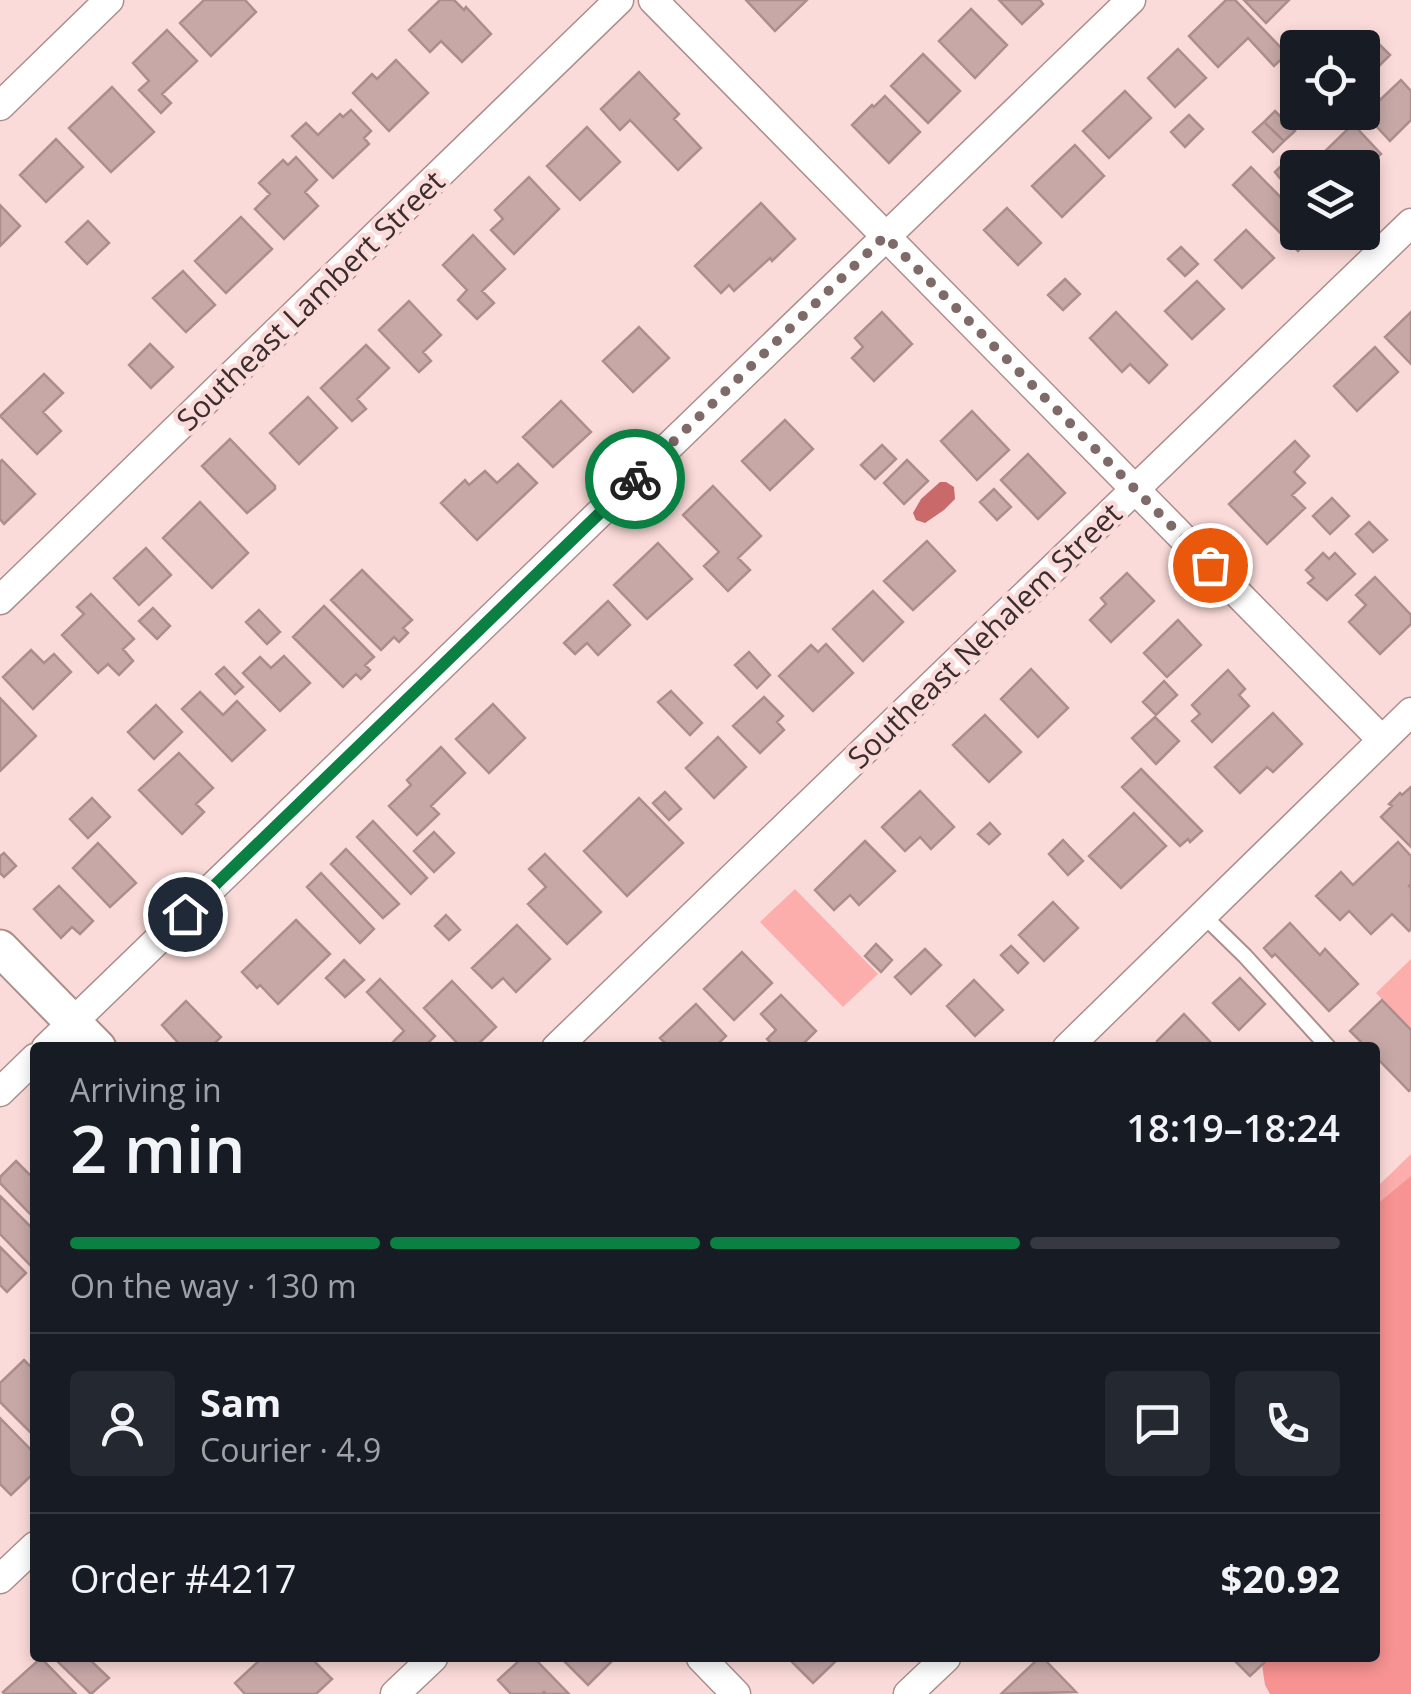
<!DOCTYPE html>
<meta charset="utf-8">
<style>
body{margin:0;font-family:"Open Sans",sans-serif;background:#242831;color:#f1f3f6;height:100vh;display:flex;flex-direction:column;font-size:38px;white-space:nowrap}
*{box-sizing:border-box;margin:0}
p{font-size:32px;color:#9ea1a6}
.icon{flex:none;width:55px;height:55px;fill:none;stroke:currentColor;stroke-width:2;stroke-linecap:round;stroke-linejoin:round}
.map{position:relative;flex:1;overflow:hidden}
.details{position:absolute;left:30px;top:1042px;width:1350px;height:620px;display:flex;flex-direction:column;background:#171b24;border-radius:10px;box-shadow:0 5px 15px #0003}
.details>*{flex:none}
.buttons{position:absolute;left:1280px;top:30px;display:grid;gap:20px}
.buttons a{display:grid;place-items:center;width:100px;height:100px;border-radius:10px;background:#171b24;box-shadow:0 5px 15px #0003;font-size:50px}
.pin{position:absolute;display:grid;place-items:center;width:85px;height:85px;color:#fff;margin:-42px;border:5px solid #fff;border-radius:50%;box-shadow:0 2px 10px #0007}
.courier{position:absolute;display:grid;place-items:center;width:100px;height:100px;margin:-50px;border:8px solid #0b8043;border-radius:50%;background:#fff;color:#222;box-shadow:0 2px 12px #0007}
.summary em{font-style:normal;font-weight:600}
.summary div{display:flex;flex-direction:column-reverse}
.summary{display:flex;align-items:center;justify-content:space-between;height:170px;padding:0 40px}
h1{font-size:65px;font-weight:600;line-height:75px}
.bar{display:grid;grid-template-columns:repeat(4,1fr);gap:15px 10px;align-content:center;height:120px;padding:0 40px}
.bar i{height:12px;border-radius:8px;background:#363941}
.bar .selected{background:#0b8043}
.bar p{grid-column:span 4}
.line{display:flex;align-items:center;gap:25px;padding:0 40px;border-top:2px solid #363941}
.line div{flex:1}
.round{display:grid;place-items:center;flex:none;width:105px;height:105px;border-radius:10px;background:#242831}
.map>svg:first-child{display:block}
</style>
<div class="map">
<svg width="1411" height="1694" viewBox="0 0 1411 1694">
<rect width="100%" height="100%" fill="#fbdbd9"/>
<path fill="#fcaeac" d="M795 889 878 974 843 1007 760 922Z
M1411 959V1029L1376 993Z
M1411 1154V1236L1375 1199V1189Z"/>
<path fill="#f79392" d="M1411 1176V1694H1270L1265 1685 1261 1658H1375V1206Z"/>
<path fill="#c9696a" d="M940 482H946L954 487 955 499 944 510 925 523 916 520 913 513 921 499Z"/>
<path fill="#c7a8a7" stroke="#ab8e8c" stroke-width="2.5" d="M204 0H245L256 12 211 56 180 23Z
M440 0H454L464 10 466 7 491 34 462 62 441 41 430 52 409 30Z
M746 0H807L775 31Z
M999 0H1040L1043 4 1022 24Z
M1226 0H1235L1287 54 1274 66 1248 38 1218 67 1189 36Z
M1244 0H1289L1266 23Z
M971 9 1007 45 975 78 939 41Z
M167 30 197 61 162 94 171 103 161 113 139 90 149 81 133 63Z
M1375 40 1390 55 1370 75 1362 68V53Z
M1178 49 1206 78 1175 107 1148 78Z
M923 54 960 91 928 123 891 86Z
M396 60 428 93 389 131 353 93 372 74 377 79Z
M639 72 679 114 674 119 701 148 678 170 630 120 620 130 601 109Z
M1401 80 1411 91V120L1390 141 1365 114Z
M112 87 154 132 111 172 69 128Z
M1125 91 1151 118 1109 158 1083 131Z
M885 96 920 132 889 163 852 125 872 105 874 107Z
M351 110 371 131 364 138 369 144 333 178 292 136 306 123 318 135 340 114 343 117Z
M1275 111 1295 131 1284 141 1264 122Z
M1189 115 1203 129 1185 147 1171 132Z
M1264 122 1284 141 1273 152 1253 132Z
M1353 124 1381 154 1362 171V168H1325L1317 159Z
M587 127 620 162 580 200 547 166Z
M56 139 83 167 46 202 20 175Z
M1075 145 1104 176 1062 217 1032 186Z
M296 157 317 180 305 192 318 206 284 239 255 209 270 194 259 183 283 160 288 165Z
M1289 158 1301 168H1298V195L1293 194 1275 172Z
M1251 167 1298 215V232L1316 233 1298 251 1233 185Z
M529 177 559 209 514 254 491 230 503 219 495 210Z
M761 203 795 239 772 261 770 258 734 291 729 285 721 293 695 266Z
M0 205 20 226 0 246Z
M1007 208 1041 243 1018 265 984 230Z
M241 217 272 249 226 293 195 261Z
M88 221 109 243 87 264 66 242Z
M1246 230 1274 258 1242 288 1215 260Z
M473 235 505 269 482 291 494 303 477 319 458 300 467 290 443 265Z
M1181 247 1198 264 1185 276 1168 259Z
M183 271 215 305 186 332 153 298Z
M1065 279 1080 294 1063 310 1048 295Z
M1197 281 1224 309 1192 339 1165 311Z
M409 301 441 335 423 352 431 361 419 372 379 330Z
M882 312 912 344 874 381 852 358 863 347 855 338Z
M1116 312 1167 365 1149 383 1130 364 1122 372 1090 338Z
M1411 312V364L1385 337Z
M639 327 669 358 633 392 603 361Z
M150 344 173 367 151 388 129 365Z
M366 345 389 368 357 399 366 409 352 421 321 388Z
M1375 347 1398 372 1357 411 1334 386Z
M44 374 63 393 43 412 61 431 37 454 0 416Z
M308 397 337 428 299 464 270 433Z
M561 401 591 432 553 467 523 437Z
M972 411 1009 450 977 480 941 441Z
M785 420 813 449 770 490 742 461Z
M230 439 275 486V489L247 513 202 466Z
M1295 441 1309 456 1294 472 1305 483 1292 495 1305 508 1267 544 1229 504Z
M882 445 896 459 875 479 861 465Z
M1028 454 1065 493 1038 519 1001 480Z
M2 460 35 494 4 524 0 519V462Z
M907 460 928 481 904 504 884 483Z
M518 464 537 483 477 540 441 503 465 480 469 485 485 471 497 483Z
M713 486 761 536 738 558 750 570 728 591 704 566 719 552 683 515Z
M994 489 1011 507 997 520 980 502Z
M1332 498 1349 516 1330 534 1313 516Z
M200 502 248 553 212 588 163 538Z
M1369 522 1387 540 1373 552 1356 534Z
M927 541 955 571 913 610 884 581Z
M658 543 692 579 647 619 614 585Z
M146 548 171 575 139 605 114 578Z
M1323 553 1329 559 1335 553 1355 574 1327 600 1308 583 1314 578 1306 570Z
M362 570 412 620 403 628 408 633 399 642 394 637 381 650 331 600Z
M1127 573 1154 601 1111 642 1090 620 1106 604 1101 598Z
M1375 577 1411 615V624L1380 654 1349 622 1366 605 1356 595Z
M873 591 903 622 863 661 833 629Z
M91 594 134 639 123 649 133 661 119 675 108 664 98 673 62 635 84 614 77 607Z
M608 601 630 625 598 655 587 643 575 654 564 643Z
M324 606 374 657 365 665 370 670 361 679 356 674 343 687 293 637Z
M153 608 170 626 157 639 139 621Z
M259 610 280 632 267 644 246 622Z
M1178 620 1201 645 1167 677 1144 653Z
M826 644 853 673 813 711 779 676 811 645 818 652Z
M31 650 44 663 54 654 71 672 33 709 3 677Z
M749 652 770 675 757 688 735 665Z
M284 656 310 683 280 711 243 673 260 657 271 668Z
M224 667 243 687 235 694 216 674Z
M1031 669 1068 708 1038 737 1001 699Z
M1228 670 1245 689 1239 695 1249 706 1212 742 1192 721 1200 714 1192 705Z
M1164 681 1177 695 1156 715 1143 702Z
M671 691 702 723 690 735 658 702Z
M200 692 223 715 237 701 265 730 232 761 182 709Z
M764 697 783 716 777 722 784 730 760 753 733 726Z
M0 698 36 736 0 771Z
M493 704 525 738 489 773 456 739Z
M156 705 182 732 154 759 128 732Z
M1273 713 1302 744 1273 772 1267 767 1240 793 1215 767Z
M985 715 1021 752 989 782 953 745Z
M1155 717 1179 741 1156 764 1132 738Z
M718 737 746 767 714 798 686 768Z
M441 747 465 773 431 806 439 814 417 835 389 806 411 785 407 780Z
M179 753 213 788 196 804 204 812 182 834 139 790Z
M1141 769 1202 831 1190 842 1188 839 1180 846 1122 787Z
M1411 787V847L1381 817 1392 806 1389 804 1400 793 1402 795Z
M920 791 954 827 931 849 920 837 905 851 882 827Z
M665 792 681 809 669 820 653 803Z
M92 798 110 817 88 838 70 819Z
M639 798 683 843 627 896 584 851Z
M1134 813 1166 846 1121 888 1089 856Z
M373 821 427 878 411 894 357 837Z
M990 823 1000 834 989 844 978 834Z
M434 832 454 853 434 872 414 851Z
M1063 840 1083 861 1068 875 1049 854Z
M865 841 895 871 859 905 850 895 834 910 815 890Z
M1398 842 1411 856V884L1409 886 1411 888V929L1409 931 1392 914 1371 934 1349 911 1340 920 1316 896 1341 872 1353 885Z
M98 843 136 883 110 907 73 868Z
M346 849 399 904 383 918 331 864Z
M4 853 16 866 4 877 0 873V856Z
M545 854 601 912 567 944 528 904 546 887 529 869Z
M321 873 374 929 360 943 307 887Z
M59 886 93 921 80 934 72 927 61 938 34 909Z
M1053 902 1078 928 1044 961 1019 935Z
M446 915 460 930 449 940 435 926Z
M296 920 330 954 278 1004 260 985 257 988 242 972Z
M1290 923 1320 955 1325 949 1358 984 1329 1011 1275 954 1272 957 1264 948Z
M517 925 550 959 516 992 503 978 492 988 472 968Z
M876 944 892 960 881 972 865 956Z
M1011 946 1028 963 1018 973 1001 955Z
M925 949 941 965 911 994 895 977Z
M742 952 772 983 734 1020 704 989Z
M344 960 364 980 345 997 326 978Z
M1240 978 1265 1004 1239 1030 1213 1003Z
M380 979 435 1036 423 1048H387L404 1031 367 992Z
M974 980 1003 1010 975 1036 947 1006Z
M452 981 496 1027 474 1048H462L424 1008Z
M781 995 816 1031 799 1048H776L767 1039 776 1030 761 1014Z
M1382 1000 1411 1030V1089L1409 1091 1375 1056V1048H1367L1350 1031Z
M186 1001 221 1037 210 1048H183L162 1025Z
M696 1004 726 1036 714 1048H670L660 1038Z
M1184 1014 1216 1048H1163L1157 1041Z
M16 1161 35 1180V1219L0 1183V1177Z
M0 1196 35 1231 33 1268 0 1234Z
M0 1247 26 1273 7 1292 0 1285Z
M24 1360 35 1371V1437L0 1402V1383Z
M0 1418 35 1454V1472L11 1495 0 1484Z
M41 1658 76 1694H5L3 1692Z
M54 1658H88L109 1678 91 1694Z
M262 1658H311L332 1679 316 1694H245L235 1683Z
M522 1658H534L569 1694H546L544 1692 542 1694H511L498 1680Z
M561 1658H615L588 1685Z
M788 1658H839L813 1683Z
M1039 1658H1043L1076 1692 1001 1694Z
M1232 1658H1269L1250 1676Z"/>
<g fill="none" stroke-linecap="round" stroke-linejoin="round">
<g stroke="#ac8e8d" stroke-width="18">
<path id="service" d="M1203 915 1245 956 1329 1048"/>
</g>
<g stroke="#ac8e8d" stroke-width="31">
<path id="minor" d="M653 0 1382 740
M0 106 109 0
M0 600 619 0
M46 1048 1131 0
M556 1048 1411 223
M1067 1048 1411 712
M0 1092 35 1058
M0 1579 35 1546
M701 1658 736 1694
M395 1694 433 1658
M908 1694 946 1658"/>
</g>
<g stroke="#ac8e8d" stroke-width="39">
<path id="tertiary" d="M0 948 98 1048"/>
</g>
<use href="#service" stroke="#fff" stroke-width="14"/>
<use href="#minor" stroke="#fff" stroke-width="28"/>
<use href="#tertiary" stroke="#fff" stroke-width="35"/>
</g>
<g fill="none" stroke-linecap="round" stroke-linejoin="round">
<path stroke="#7e6a69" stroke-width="10" stroke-dasharray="0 18" d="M635 479 885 236 1210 565"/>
<path stroke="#0b8043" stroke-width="12" d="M185 914 635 479"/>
</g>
<g text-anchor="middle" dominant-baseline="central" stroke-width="9" stroke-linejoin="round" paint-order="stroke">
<g font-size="30" fill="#3a2d2d" stroke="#fbdbd9">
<text transform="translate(310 300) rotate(-44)">Southeast Lambert Street</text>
<text transform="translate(984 635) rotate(-44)">Southeast Nehalem Street</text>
</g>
</g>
</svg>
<div class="buttons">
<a><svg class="icon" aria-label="locate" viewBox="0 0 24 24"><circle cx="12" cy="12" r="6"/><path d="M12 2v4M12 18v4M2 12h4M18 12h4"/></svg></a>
<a><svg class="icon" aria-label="layers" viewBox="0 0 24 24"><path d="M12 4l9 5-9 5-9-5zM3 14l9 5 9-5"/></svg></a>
</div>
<div class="pin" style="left:1210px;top:565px;background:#ea580c"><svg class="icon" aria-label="bag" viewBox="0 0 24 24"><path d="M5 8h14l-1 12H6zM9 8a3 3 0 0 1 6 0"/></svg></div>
<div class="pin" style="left:185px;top:914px;background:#1f2937"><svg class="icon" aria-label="home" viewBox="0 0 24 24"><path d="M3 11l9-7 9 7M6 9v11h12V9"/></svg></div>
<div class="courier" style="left:635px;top:479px"><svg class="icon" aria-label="bike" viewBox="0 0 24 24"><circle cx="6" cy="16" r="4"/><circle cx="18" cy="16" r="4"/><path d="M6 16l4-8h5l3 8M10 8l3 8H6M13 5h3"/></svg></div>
<section class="details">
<div class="summary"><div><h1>2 min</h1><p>Arriving in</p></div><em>18:19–18:24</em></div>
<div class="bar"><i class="selected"></i><i class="selected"></i><i class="selected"></i><i></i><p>On the way · 130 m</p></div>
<div class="line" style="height:180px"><a class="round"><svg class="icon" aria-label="person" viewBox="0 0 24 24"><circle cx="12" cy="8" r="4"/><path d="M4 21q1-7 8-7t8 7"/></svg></a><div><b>Sam</b><p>Courier · 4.9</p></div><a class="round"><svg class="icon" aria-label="chat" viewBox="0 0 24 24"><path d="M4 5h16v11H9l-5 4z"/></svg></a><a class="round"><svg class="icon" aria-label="phone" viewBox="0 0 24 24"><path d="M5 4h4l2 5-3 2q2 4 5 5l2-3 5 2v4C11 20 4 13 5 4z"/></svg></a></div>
<div class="line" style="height:130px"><div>Order #4217</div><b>$20.92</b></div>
</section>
</div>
